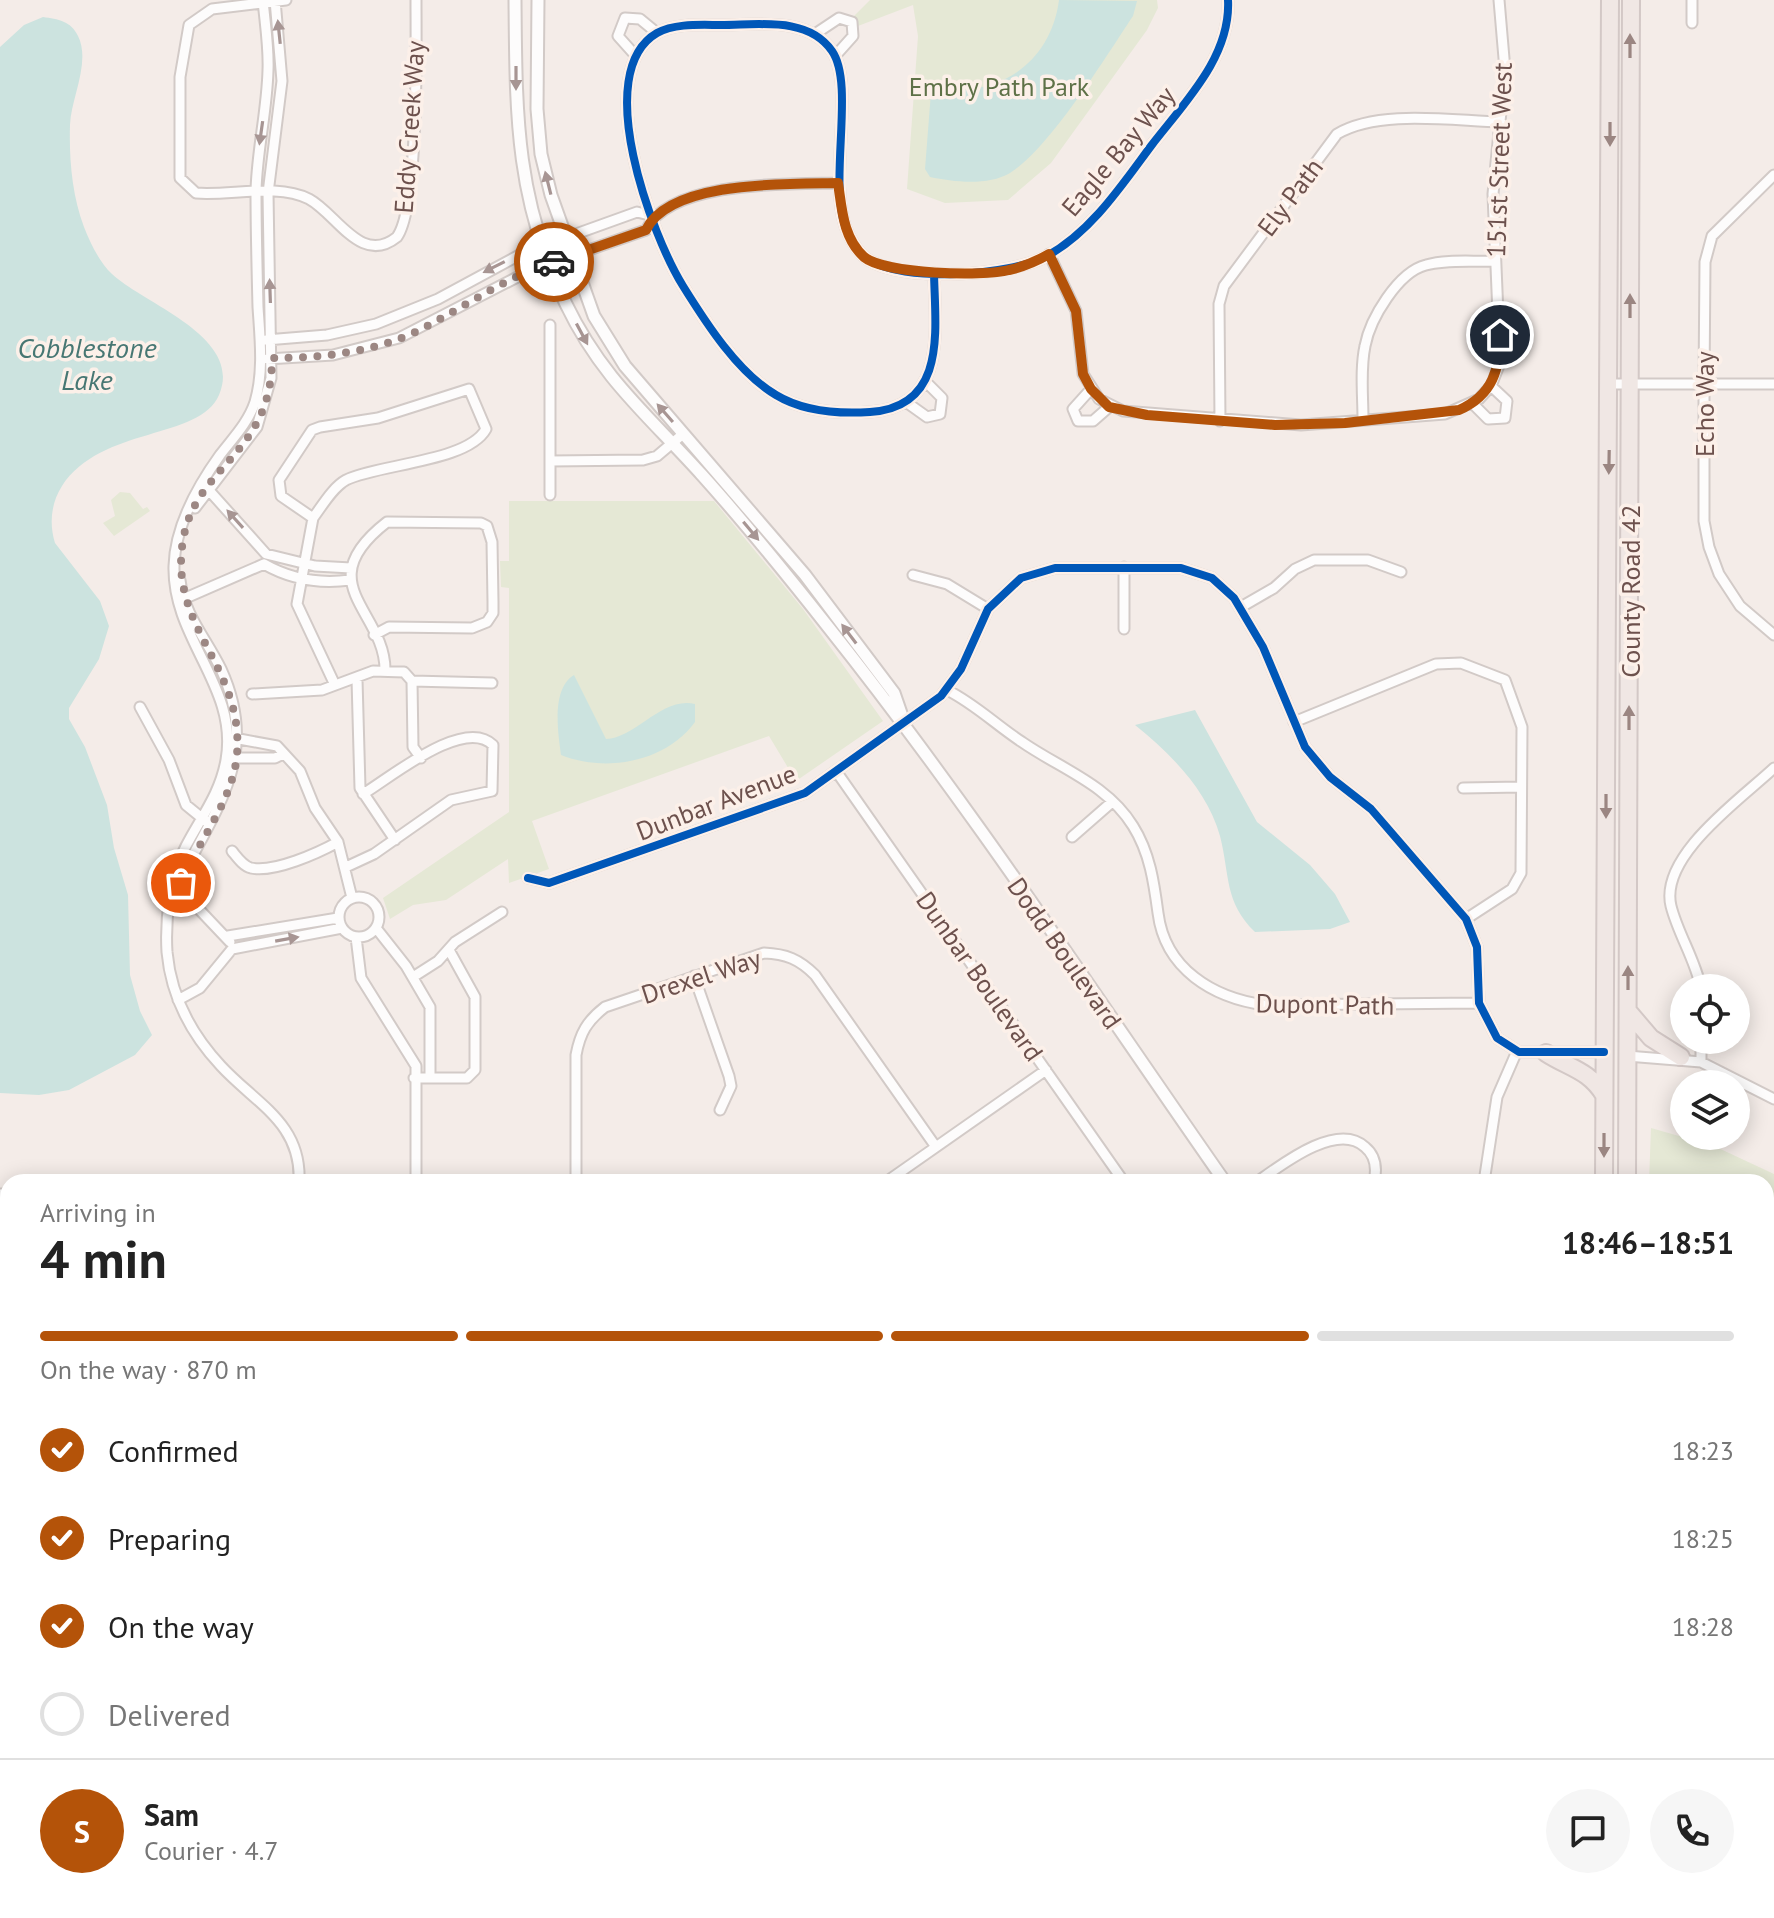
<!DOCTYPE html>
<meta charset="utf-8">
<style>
body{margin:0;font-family:"PT Sans",sans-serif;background:#f6f6f6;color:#222;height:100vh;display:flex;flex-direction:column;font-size:30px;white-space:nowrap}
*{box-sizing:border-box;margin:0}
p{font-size:26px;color:#767676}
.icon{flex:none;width:44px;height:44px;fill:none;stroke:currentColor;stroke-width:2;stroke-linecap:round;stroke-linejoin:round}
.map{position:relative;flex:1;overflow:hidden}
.sheet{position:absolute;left:0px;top:1174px;width:1774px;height:744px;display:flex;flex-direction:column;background:#fff;border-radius:24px 24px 0 0;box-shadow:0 4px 20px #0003}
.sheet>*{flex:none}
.buttons{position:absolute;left:1670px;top:974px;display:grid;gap:16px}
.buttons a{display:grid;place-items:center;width:80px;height:80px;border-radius:50%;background:#fff;box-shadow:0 4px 20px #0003;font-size:40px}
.pin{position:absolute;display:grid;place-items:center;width:68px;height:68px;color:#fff;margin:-34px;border:4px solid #fff;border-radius:50%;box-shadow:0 2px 8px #0007}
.courier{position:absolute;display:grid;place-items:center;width:80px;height:80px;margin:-40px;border:6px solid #b45309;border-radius:50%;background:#fff;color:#222;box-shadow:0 2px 10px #0007}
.overview em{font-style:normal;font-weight:700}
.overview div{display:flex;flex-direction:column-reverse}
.overview{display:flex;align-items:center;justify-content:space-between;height:136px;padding:0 40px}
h1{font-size:52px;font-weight:700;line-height:60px}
.bar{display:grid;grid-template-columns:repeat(4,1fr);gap:12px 8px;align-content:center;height:96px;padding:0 40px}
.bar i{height:10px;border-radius:6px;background:#e0e0e0}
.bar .selected{background:#b45309}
.bar p{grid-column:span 4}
.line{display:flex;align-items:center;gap:20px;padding:0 40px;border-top:2px solid #e0e0e0}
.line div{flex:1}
.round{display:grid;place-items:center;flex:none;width:84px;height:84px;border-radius:42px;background:#f6f6f6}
ol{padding:0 40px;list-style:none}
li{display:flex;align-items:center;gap:24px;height:88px}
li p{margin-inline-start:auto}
li .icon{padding:8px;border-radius:50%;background:#b45309;color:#fff;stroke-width:4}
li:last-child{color:#767676}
li i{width:44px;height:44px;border:4px solid #e0e0e0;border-radius:50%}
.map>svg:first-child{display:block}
</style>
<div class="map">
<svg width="1774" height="1918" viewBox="0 0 1774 1918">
<rect width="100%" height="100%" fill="#f4ece8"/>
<path fill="#e5e8d5" d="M870 0H1157L1158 8 1147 30 1051 163 1008 200 945 203 907 189 918 36 913 5 858 26 853 17Z
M120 492 130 493 143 509 147 507 150 511 114 536 103 523 115 516 111 500Z
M509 501H714L803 609 883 721 796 781 769 736 532 821 549 869 509 883 508 859 446 900 413 905 390 919 383 898 509 812V588L501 587 500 561H509Z
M1651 1128 1714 1146 1774 1174V1302L1766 1303V1182H1649Z"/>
<path fill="#cce3df" d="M1059 0 1137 1 1133 16C1105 58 1050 148 1010 173 988 186 954 182 930 177L925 169 931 92 937 87C999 99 1051 62 1059 0Z
M43 17C58 19 71 21 78 36 91 62 71 98 70 125 69 159 72 195 84 227 90 242 99 262 112 274 144 304 244 337 219 395 200 440 101 426 62 486 51 503 49 524 55 543L100 601 109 626 99 659 69 708V719L85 747 107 805 114 848 128 895 130 975 140 1011 152 1035 135 1055 69 1090 39 1095 0 1093V47L24 25Z
M574 675 606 739C636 738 662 696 695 704V722C666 762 606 773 561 755 558 732 551 689 574 675Z
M1195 710 1257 822 1310 865 1335 894 1350 922 1330 929 1255 932C1224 902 1230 875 1220 836 1207 790 1171 754 1135 725Z"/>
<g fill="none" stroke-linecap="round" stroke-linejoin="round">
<g stroke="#d2cac7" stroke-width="13">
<path id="minor" d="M263 0C265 23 269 47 268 70 267 111 257 150 256 191 256 230 257 268 258 307 260 338 264 371 255 402 248 423 233 438 220 455 197 487 175 526 174 566 172 639 239 687 226 760 220 794 201 817 186 846 170 876 165 918 167 952 171 996 192 1035 221 1066 256 1104 302 1123 299 1182
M286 0 212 9 189 25 180 77V178L196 193C230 196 277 183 309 199 337 214 361 266 397 237 419 207 416 43 416 0
M1692 23V0
M815 34 839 18 852 22 853 36 836 55
M635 55 618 36 625 18 640 19 657 33
M1774 175 1712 236 1705 262 1704 384V521L1709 547 1719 574 1740 606 1774 635
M1049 254 1076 311 1083 374 1099 399 1123 411 1301 425 1445 414 1479 399 1491 386 1500 363 1493 194 1505 70 1499 0
M934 273C935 329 948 407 870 412 839 414 804 412 776 395 738 373 706 323 683 286 652 236 590 72 657 33 675 23 701 25 721 25 758 25 808 16 832 51 855 84 829 178 845 226 849 237 857 252 867 259 903 283 1010 276 1047 256 1091 232 1122 185 1151 146 1184 103 1231 57 1228 0
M550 325V495
M266 340 327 335 376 324 438 299 523 253 637 212 653 216
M267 359 333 355 399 338 529 271 646 230C670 180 789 184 838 183
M1610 384H1774
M1091 389 1073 409 1078 421H1093L1109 407
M906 402 927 417 940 414 942 398 926 382
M1473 404 1488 419 1505 418 1507 401 1491 386
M1363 420C1363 396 1360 369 1365 346 1370 319 1398 272 1426 265 1447 259 1473 262 1494 261
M1220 421 1219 304 1224 286 1337 134C1379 109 1453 121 1501 122
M550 461 643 460 657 456 683 434
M206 487 266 554 315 566 351 568
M195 508 257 427 271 378 268 193 282 81 275 0
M313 518C322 506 333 487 346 480 378 464 468 462 486 429L469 389 378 418 320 427 312 430 279 480 281 496 313 518 297 604 335 685
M264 564C290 579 320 584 350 580
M1124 567V629
M913 575 947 584 988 609
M181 600 264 564
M1241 607 1274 588 1295 569 1314 560H1368L1401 572
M374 635 389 627 472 628 487 622 493 613V602L492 542 487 526 481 523 387 522C307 584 386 611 385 671
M357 679 360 788 395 840
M412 681 413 747 421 758
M947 690C975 704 996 725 1022 742 1061 769 1107 784 1133 826 1150 853 1154 883 1158 913 1165 969 1213 998 1265 1005L1479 1003
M252 694 322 690 373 671 404 672 412 681 492 683
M140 707 169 760 186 805 208 823
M1294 722 1436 664 1461 663 1505 680 1522 727 1521 873 1512 889 1466 919
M234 738 277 746 300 771 315 808 338 842 352 898
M232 758H275L283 754
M836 771 1124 1182
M1463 788 1521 787
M1072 837 1112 802
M232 851C237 857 243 866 251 868 274 873 318 853 338 842
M346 867 374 854 451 800 492 791 493 745C464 716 390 778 363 794
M528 878 549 883 805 793 941 696 961 669 988 609 1021 578 1055 568H1181L1212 578 1234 598 1263 647 1305 747 1330 777 1371 809 1466 919 1477 947 1479 1003 1497 1038 1519 1052H1604
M174 894C182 882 185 868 193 855 228 791 255 743 221 669 206 638 184 615 180 580
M339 917a20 20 0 1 1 40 0a20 20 0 1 1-40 0Z
M171 899 193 903 230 942
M376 928 406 966 430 1007V1078H414
M228 936 338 918
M356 937 361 978 416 1066V1182
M694 976 729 1076 731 1086 720 1110
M413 977 438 961 455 942 502 912
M1701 988C1695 959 1678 934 1671 906 1659 856 1741 799 1774 768
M178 1000 200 988 232 949 342 928
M1701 1040V1062
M1627 1056 1701 1062 1774 1099
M430 1078H467L475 1070V997L449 950
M576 1182V1055C580 1033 587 1021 605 1007L764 953C786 954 799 959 815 975L936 1147
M886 1182 1046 1070
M1257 1182C1281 1165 1337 1121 1365 1147 1376 1156 1377 1169 1374 1182
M1484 1182 1497 1097 1517 1051
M0 1194H8
M1766 1411 1774 1420
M1766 1528H1774
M0 1687H8
M1766 1871H1774
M140 1910 145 1918
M794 1910 806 1918
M1253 1910V1918
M1718 1910 1722 1918
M81 1918 99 1910
M299 1918V1910
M437 1918V1910
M576 1918V1910
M1097 1918 1100 1910"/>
</g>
<g stroke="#d2cac7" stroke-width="15">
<path id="tertiary" d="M515 0C516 113 515 199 566 304 602 379 649 416 702 475 747 525 788 576 829 628 970 805 1095 996 1225 1182
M538 0 537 109 541 154 551 195 594 316 625 366 805 575 894 693 903 719
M0 1574H8
M1766 1648H1774"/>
</g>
<g stroke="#d3c8c6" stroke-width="20">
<path id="trunk" d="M1628 1011 1651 1038 1681 1057
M1546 1053C1569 1068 1589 1070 1604 1095
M1604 1182 1610 0
M1627 1182 1631 0
M1571 1918V1910
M1593 1918 1594 1910"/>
</g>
<use href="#minor" stroke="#fdfcfc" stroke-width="9"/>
<use href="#tertiary" stroke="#fdfcfc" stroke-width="11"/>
<use href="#trunk" stroke="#f0e7e4" stroke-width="16"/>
<g stroke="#fcf0e9" stroke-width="13">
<path id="cycleway" d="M934 273C935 329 948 407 870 412 839 414 804 412 776 395 738 373 706 323 683 286 652 236 590 72 657 33 675 23 701 25 721 25 758 25 808 16 832 51 855 84 829 178 845 226 849 237 857 252 867 259 903 283 1010 276 1047 256 1091 232 1122 185 1151 146 1184 103 1231 57 1228 0
M528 878 549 883 805 793 941 696 961 669 988 609 1021 578 1055 568H1181L1212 578 1234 598 1263 647 1305 747 1330 777 1371 809 1466 919 1477 947 1479 1003 1497 1038 1519 1052H1604"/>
</g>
<use href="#cycleway" stroke="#0057b8" stroke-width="8"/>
</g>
<defs><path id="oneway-solid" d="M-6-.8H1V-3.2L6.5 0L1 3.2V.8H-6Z" transform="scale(2)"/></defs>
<g fill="#a79593">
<use href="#oneway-solid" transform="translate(279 32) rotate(-96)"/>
<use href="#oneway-solid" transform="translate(516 78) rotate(90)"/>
<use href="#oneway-solid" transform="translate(261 133) rotate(98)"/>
<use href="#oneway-solid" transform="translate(548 183) rotate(-104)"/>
<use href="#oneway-solid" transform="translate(494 267) rotate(153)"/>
<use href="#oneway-solid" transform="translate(270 291) rotate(-92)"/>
<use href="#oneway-solid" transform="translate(582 334) rotate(62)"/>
<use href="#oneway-solid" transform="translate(665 413) rotate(-131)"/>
<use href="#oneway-solid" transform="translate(235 519) rotate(-132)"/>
<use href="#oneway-solid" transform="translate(751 531) rotate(50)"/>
<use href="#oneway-solid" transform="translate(849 634) rotate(-127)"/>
<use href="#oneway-solid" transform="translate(287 939) rotate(-10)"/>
</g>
<g fill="#9b8682">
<use href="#oneway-solid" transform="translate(1630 46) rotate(-90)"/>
<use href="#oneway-solid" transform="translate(1610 134) rotate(90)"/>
<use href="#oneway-solid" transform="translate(1630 306) rotate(-90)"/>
<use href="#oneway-solid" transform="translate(1609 462) rotate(91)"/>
<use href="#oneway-solid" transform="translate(1629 718) rotate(-90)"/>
<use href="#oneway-solid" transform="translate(1606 806) rotate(90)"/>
<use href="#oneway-solid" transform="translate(1628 978) rotate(-90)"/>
<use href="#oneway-solid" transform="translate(1604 1145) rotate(90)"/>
</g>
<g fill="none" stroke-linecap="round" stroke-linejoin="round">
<path stroke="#9c8783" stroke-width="8" stroke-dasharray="0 14.4" d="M181 883C198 840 233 802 237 754 244 664 165 626 184 535 199 464 272 453 272 358 318 358 368 353 411 334 460 311 502 278 554 262"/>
<path stroke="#b45309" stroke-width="10" d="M554 262 646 230C670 180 789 184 838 183 842 209 843 238 864 257 885 274 983 277 1009 270 1023 267 1037 261 1049 254L1076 311 1083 374 1091 389 1109 407 1147 415 1275 425 1345 423 1459 410C1493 395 1500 369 1500 335"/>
</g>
<g text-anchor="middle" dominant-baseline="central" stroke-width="7" stroke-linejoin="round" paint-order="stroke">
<g font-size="26" fill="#5e7147" stroke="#fcf0e9">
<text x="999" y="86">Embry Path Park</text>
</g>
<g font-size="26" fill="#6d514d" stroke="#fcf0e9">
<text transform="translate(409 127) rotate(-86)">Eddy Creek Way</text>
<text transform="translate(1118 151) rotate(-50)">Eagle Bay Way</text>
<text transform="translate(1499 160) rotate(-88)">151st Street West</text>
<text transform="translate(1290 197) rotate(-53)">Ely Path</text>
<text transform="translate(1704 404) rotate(-90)">Echo Way</text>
<text transform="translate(1630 591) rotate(-90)">County Road 42</text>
<text transform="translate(716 802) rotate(-21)">Dunbar Avenue</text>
<text transform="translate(1065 953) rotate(55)">Dodd Boulevard</text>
<text transform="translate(701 976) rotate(-18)">Drexel Way</text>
<text transform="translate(980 976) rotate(55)">Dunbar Boulevard</text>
<text transform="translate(1325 1004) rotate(1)">Dupont Path</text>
</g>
<g font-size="28" font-style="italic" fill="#477773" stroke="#fcf0e9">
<text x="87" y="347">Cobblestone<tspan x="87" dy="32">Lake</tspan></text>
</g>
</g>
</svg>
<div class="buttons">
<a><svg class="icon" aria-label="locate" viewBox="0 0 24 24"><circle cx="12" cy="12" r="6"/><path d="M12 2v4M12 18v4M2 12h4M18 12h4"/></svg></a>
<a><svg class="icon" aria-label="layers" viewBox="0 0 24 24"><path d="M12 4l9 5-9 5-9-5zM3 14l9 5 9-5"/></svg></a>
</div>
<div class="pin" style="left:181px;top:883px;background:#ea580c"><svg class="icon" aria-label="bag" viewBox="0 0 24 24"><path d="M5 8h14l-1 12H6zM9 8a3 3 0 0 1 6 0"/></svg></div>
<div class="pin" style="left:1500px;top:335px;background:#1f2937"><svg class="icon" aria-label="home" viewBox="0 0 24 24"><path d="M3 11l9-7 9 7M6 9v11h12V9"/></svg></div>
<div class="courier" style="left:554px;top:262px"><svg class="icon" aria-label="car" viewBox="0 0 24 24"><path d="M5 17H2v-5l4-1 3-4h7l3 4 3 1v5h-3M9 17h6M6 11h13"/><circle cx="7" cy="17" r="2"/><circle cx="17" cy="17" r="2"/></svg></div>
<section class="sheet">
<div class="overview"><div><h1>4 min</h1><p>Arriving in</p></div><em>18:46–18:51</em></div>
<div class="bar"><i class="selected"></i><i class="selected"></i><i class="selected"></i><i></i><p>On the way · 870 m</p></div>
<ol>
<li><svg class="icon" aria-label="check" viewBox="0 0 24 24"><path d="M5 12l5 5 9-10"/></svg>Confirmed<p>18:23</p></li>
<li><svg class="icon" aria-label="check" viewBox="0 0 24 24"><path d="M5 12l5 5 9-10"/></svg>Preparing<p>18:25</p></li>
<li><svg class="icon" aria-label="check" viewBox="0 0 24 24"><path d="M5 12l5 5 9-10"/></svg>On the way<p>18:28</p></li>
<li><i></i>Delivered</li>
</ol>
<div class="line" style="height:144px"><b class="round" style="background:#b45309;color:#fff">S</b><div><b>Sam</b><p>Courier · 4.7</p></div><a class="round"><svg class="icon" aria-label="chat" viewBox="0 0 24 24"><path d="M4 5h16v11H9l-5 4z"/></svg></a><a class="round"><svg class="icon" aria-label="phone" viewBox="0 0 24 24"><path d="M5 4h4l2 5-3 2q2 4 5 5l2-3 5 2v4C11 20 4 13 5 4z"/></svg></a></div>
</section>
</div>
